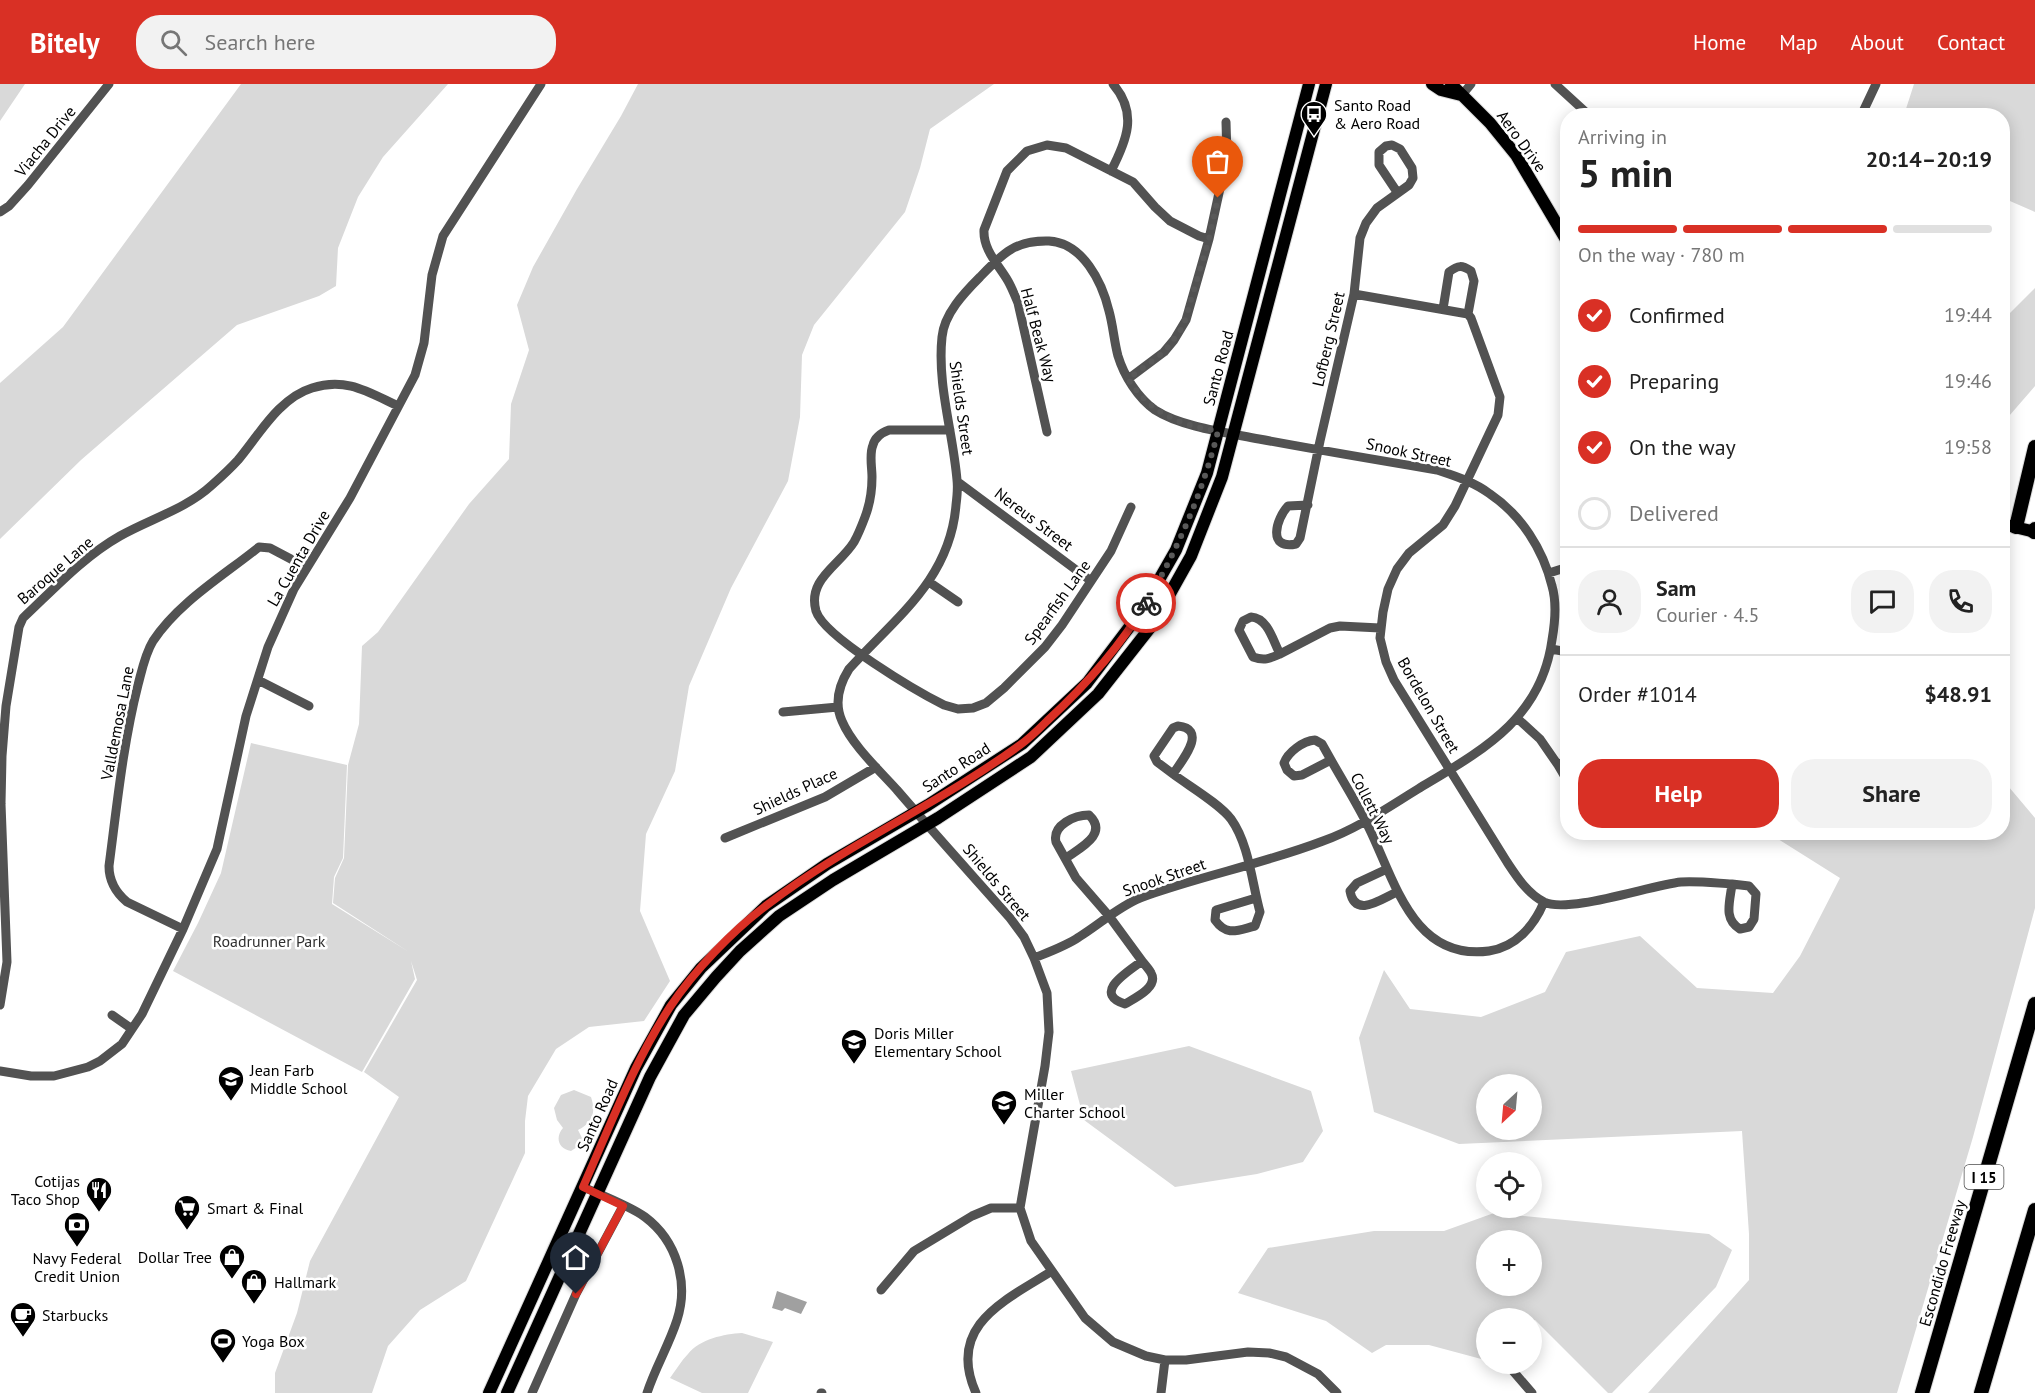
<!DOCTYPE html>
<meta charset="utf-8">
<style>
body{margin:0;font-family:"PT Sans",sans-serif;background:#f2f2f2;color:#222;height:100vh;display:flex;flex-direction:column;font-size:22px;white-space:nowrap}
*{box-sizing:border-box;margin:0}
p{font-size:20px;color:#767676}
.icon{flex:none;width:33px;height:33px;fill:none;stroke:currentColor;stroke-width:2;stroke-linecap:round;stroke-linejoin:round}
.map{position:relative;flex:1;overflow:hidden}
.panel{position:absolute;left:1560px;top:24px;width:450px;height:732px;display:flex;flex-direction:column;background:#fff;border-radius:24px;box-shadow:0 3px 15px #0003}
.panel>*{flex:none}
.needle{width:39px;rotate:206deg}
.buttons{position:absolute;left:1476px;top:990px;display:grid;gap:12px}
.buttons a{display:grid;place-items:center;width:66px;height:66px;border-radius:50%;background:#fff;box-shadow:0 3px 15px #0003;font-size:30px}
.pin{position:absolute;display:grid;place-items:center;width:51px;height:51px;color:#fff;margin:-62px -26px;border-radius:50% 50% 50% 0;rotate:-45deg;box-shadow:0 0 6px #0007}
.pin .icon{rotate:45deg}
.courier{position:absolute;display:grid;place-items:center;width:60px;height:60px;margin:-30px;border:4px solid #d93025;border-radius:50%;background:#fff;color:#222;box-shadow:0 2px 8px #0007}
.head em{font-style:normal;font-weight:700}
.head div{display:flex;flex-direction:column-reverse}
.head{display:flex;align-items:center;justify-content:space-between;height:102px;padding:0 18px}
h1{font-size:39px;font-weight:700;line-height:45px}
.bar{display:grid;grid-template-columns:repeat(4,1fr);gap:9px 6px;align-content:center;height:72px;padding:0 18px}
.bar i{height:8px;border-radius:4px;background:#e0e0e0}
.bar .selected{background:#d93025}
.bar p{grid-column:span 4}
.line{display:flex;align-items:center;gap:15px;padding:0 18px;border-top:2px solid #e0e0e0}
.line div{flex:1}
.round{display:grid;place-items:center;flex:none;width:63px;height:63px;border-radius:24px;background:#f2f2f2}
ol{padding:0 18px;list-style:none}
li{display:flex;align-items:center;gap:18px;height:66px}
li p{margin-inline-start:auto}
li .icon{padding:6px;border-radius:50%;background:#d93025;color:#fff;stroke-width:4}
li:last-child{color:#767676}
li i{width:33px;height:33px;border:3px solid #e0e0e0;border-radius:50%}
.action{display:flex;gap:12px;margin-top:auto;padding:12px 18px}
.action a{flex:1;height:69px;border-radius:24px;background:#d93025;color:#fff;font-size:24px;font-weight:700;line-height:69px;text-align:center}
.action a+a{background:#f2f2f2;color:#222}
header{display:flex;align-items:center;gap:36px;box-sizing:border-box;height:84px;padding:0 30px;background:#d93025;color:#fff}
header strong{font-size:28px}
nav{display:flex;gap:33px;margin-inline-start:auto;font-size:21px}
.search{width:420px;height:54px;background:#f2f2f2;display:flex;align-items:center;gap:15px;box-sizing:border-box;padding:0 21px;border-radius:24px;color:#767676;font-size:22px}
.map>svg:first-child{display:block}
</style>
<header>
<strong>Bitely</strong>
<div class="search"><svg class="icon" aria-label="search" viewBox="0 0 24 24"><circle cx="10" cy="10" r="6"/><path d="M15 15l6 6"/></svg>Search here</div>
<nav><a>Home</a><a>Map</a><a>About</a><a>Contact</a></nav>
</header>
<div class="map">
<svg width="2035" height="1309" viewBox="0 0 2035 1309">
<rect width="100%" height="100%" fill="#fff"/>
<path fill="#d9d9d9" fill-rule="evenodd" d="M0 0H25L0 37Z
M241 0H448L383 73 358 113 338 164 336 202 319 212 237 241 81 376 0 455V299L63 243Z
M638 0H994L930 45 920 84 905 128 814 241 802 271 800 333 788 397 731 504 689 602 675 687 646 750 640 827 670 897 644 937 589 943 556 965 528 1012 525 1037V1069L466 1197 420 1226 388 1262 372 1309H275V1289L297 1229 310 1177 399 1013 364 988 417 896 411 877 415 895 362 988 173 887 198 839 221 789 251 659 347 681 343 774 334 793 332 820 409 868 333 819 335 794 344 774 348 681 359 640 362 562 378 548 469 420 509 375 511 320 529 266 517 221 533 183 577 105 621 32Z
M1914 0H2035V128L2003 114 2002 32 1904 31Z
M2035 204V302L2003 339V236Z
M2003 696 2035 734V824L1973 1053 1897 1309H1648L1749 1196V1150L1742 1047 1459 1060 1374 1028 1359 954 1384 886 1410 925 1481 933 1545 908 1566 868 1640 852 1697 904 1773 909 1800 872 1840 794 1775 753 1746 749 2002 748ZM1486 1000H1532V1046H1486Z
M1189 962 1311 1007 1323 1047 1303 1078 1257 1090 1175 1103 1084 1036 1071 987Z
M574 1006 591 1013C596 1028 593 1038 578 1046L582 1054 580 1061 571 1067C558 1065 555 1053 563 1044L557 1036 554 1024 561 1011Z
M1494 1129 1709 1150 1732 1166 1716 1203 1612 1309H1608L1535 1236 1532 1238V1234H1486L1485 1276 1429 1261H1386L1372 1269 1326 1237 1238 1209 1268 1164 1374 1147H1444ZM1532 1156V1202H1486V1156Z
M742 1249 773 1258 748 1309H702L670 1294C676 1286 681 1277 688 1270 700 1255 724 1250 742 1249Z"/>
<path fill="#a0a0a0" d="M777 1207 807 1218 801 1230 785 1224 782 1227 772 1224Z"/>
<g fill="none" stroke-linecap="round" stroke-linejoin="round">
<g stroke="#dbdbdb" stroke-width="14">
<path id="major" d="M1432 0 1441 6 1461 11
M1451 0 1490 39 1516 71 1568 159
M2002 440 2035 448
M489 1309 636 984 671 921 701 884 766 822 827 780 928 721 1022 660 1087 599 1140 529 1176 466 1207 389 1309 0
M507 1309 650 993 684 931 716 893 740 867 779 832 833 796 938 734 1031 673 1098 610 1153 540 1191 472 1222 393 1326 0"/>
</g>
<g stroke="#dbdbdb" stroke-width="16">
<path id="highway" d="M2016 443 2035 363
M2034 448 2035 445
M1922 1309 2035 920
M1981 1309 2035 1126"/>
</g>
<path stroke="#525252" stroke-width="9" d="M1555 0 1590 32
M1462 11 1471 0
M1861 32 1876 0
M1111 87C1127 56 1138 29 1113 0
M0 128 9 122 28 101 109 0
M1354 210 1468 230 1471 234 1500 313 1498 331 1455 422 1443 441 1409 469 1397 485 1388 505 1383 528 1380 554 1386 578 1394 596 1507 778C1517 793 1527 809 1544 818 1568 830 1651 801 1681 798 1698 797 1715 799 1732 800
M1443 225 1449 188C1458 181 1462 181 1471 187L1474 197 1468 230
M1128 295 1164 268 1174 256 1186 236 1209 155 1227 72 1226 38
M950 346H889C881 349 875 353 873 361 869 370 872 383 872 393 872 407 870 420 865 433 862 441 858 451 854 458 840 481 807 495 816 527 824 553 918 608 944 621L958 625 973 624 986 619 1004 604 1045 563 1062 541 1111 467 1131 423
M1047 348 1018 219C1015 212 1012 204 1008 197 998 180 983 166 984 146L1007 87 1027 67 1047 61 1066 64 1133 98 1155 123 1170 137 1199 152 1209 155
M958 398 1091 497
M1308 421 1288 422C1276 435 1267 466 1296 460L1300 454 1320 357 1354 210 1360 154 1366 139 1377 124 1409 101 1413 94 1412 84 1400 65 1392 61 1386 62 1379 68V81L1397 108
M1549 489 1568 483
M929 498 958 518
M1251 533C1268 534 1273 557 1280 570 1269 575 1264 577 1253 573L1239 546 1243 537Z
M1551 565 1568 568
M1280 570 1330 544 1340 542 1380 544
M258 596 309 622
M783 628 838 623
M1518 635 1540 655 1558 681
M1178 642C1209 645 1181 678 1173 690L1157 678 1154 672 1173 644Z
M1315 656 1322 660 1331 676 1302 691 1294 692 1287 686 1284 679C1288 668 1303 657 1315 656Z
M1568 675 1558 681 1568 698
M1331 676C1344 699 1358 721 1369 744 1395 797 1413 877 1489 867 1516 863 1534 842 1544 818
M1173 690C1189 702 1220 720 1231 735 1249 760 1252 799 1260 828L1255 842C1238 846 1227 853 1215 836L1216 826 1256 814
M725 754 825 713 876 683
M1066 774C1080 764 1109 750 1089 731 1075 731 1052 741 1056 758L1076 794 1109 832 1142 877
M1387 785 1357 799 1350 807C1355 835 1381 815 1397 808
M1732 800 1749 802 1756 810 1754 835 1749 843 1740 845C1723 835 1730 818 1732 800Z
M183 845 127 818C115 808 109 797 109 782 117 721 123 660 138 601 142 586 145 570 153 557 179 518 223 492 259 463L270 464 306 483
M1034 874C1049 868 1066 862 1079 853 1100 840 1118 823 1140 814 1200 792 1263 780 1323 757 1357 745 1387 724 1418 705 1481 667 1541 636 1552 556 1555 539 1557 519 1552 502 1543 465 1521 431 1490 410 1474 398 1455 392 1437 386 1377 376 1318 366 1259 355 1229 349 1181 343 1155 326 1138 314 1124 292 1118 272 1114 257 1113 241 1109 227 1102 198 1083 159 1049 157 1015 156 1002 170 980 193 964 209 944 230 942 253 937 301 953 348 957 396 958 404 957 413 956 421 950 496 895 534 849 585 839 601 834 619 842 637 852 661 879 686 897 706 934 749 972 791 1010 834L1024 853 1034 874 1047 909 1049 948 1045 982 1020 1124 1031 1157 1085 1234 1113 1258 1146 1272 1165 1276H1186L1248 1268 1269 1269 1286 1273 1318 1290 1337 1309
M1142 877C1145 881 1149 885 1151 889 1159 903 1135 914 1125 920 1091 909 1129 887 1142 877Z
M0 921 7 878 1 720 2 672 6 622 19 543 23 534C54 505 83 473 120 452 150 435 186 425 212 401 221 393 230 385 238 376 259 351 279 314 312 304 346 293 368 308 398 322
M112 931 132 945
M0 987 31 992H54L88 983 100 977 122 960 142 930 183 845 217 765 246 632 268 563 294 505 350 414 415 291 424 259 432 191 443 152 541 0
M583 1103C601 1111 630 1122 645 1133 677 1157 689 1199 677 1236 669 1261 655 1284 647 1309
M881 1206 914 1167 972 1132 991 1124H1020
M1507 1280 1532 1309
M532 1309 576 1210 623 1122
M821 1309H822
M976 1309C946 1242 1004 1217 1052 1187
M1161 1309 1165 1276"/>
<use href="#major" stroke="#000" stroke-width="12"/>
<use href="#highway" stroke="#000" stroke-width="14"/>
</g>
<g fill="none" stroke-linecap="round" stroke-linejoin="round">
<path stroke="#595959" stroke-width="6" stroke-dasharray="0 10.8" d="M1146 519C1178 465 1203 408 1218 347 1178 341 1151 329 1128 295L1164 268 1183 243 1209 155 1218 114"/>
<path stroke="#d93025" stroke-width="8" d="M576 1210 623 1122 583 1103C610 1042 634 978 670 923 694 887 732 847 767 821 846 760 939 720 1020 661 1030 654 1039 645 1047 637 1085 602 1120 563 1146 519"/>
</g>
<defs>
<g id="bus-pin" transform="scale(1.35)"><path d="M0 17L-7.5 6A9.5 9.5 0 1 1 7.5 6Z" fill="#000" stroke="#fff"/><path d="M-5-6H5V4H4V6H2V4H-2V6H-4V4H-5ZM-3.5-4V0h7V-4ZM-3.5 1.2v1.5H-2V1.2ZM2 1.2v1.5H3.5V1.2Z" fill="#fff"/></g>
<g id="school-pin" transform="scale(1.35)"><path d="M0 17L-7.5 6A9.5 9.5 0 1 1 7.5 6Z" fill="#000" stroke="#fff"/><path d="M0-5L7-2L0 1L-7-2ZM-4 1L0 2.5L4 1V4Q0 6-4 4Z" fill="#fff"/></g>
<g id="restaurant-pin" transform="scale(1.35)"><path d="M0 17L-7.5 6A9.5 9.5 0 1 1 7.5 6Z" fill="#000" stroke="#fff"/><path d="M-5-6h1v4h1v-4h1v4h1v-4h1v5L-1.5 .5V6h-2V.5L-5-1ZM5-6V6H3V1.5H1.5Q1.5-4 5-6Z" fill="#fff"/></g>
<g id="supermarket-pin" transform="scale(1.35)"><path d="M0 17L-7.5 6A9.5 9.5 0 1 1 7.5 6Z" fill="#000" stroke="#fff"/><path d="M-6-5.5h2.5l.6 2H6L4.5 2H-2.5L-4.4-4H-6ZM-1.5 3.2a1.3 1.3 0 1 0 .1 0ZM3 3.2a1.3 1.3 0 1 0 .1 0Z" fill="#fff"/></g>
<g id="bank-pin" transform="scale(1.35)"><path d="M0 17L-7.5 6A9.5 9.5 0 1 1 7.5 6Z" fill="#000" stroke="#fff"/><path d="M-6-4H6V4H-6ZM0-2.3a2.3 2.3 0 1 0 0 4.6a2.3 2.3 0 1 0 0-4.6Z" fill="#fff"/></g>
<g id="shop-pin" transform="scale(1.35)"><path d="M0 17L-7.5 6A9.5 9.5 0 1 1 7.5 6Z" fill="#000" stroke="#fff"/><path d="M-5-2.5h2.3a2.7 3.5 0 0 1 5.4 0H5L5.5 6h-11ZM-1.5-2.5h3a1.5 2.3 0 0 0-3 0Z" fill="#fff"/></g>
<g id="cafe-pin" transform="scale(1.35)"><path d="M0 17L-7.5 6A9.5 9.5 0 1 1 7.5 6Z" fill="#000" stroke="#fff"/><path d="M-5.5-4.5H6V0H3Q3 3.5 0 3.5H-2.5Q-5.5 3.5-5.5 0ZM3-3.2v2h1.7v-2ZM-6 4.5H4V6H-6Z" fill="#fff"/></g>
<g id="stadium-pin" transform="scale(1.35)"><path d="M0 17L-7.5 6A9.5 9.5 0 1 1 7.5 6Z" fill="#000" stroke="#fff"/><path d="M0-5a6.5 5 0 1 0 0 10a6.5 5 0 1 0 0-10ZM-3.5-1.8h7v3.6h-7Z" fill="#fff"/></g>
</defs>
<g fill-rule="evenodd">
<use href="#bus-pin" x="1314" y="30"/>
<use href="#school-pin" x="854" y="958"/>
<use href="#school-pin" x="231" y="995"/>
<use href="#school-pin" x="1004" y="1019"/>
<use href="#restaurant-pin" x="99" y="1106"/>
<use href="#supermarket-pin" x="187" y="1124"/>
<use href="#bank-pin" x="77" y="1141"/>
<use href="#shop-pin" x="232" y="1173"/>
<use href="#shop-pin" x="254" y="1198"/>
<use href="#cafe-pin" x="23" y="1231"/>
<use href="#stadium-pin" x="223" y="1257"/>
</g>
<g text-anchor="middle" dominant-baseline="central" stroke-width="5" stroke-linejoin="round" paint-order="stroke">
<rect fill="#fff" stroke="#4c4c4c" stroke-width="1.5" x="1964.5" y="1081" width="39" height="24" rx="4.5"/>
<g font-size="15" font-weight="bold" fill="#000">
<text x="1984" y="1093">I 15</text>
</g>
<g font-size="16" fill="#000" stroke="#fff" text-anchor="start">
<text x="1334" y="21">Santo Road<tspan x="1334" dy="18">&amp; Aero Road</tspan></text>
<text x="874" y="949">Doris Miller<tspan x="874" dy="18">Elementary School</tspan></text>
<text x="250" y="986">Jean Farb<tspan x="250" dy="18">Middle School</tspan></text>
<text x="1024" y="1010">Miller<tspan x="1024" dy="18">Charter School</tspan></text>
<text x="80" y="1097" text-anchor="end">Cotijas<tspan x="80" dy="18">Taco Shop</tspan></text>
<text x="207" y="1124">Smart &amp; Final</text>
<text x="212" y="1173" text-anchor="end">Dollar Tree</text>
<text x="77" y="1174" text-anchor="middle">Navy Federal<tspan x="77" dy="18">Credit Union</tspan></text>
<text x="274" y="1198">Hallmark</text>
<text x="42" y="1231">Starbucks</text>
<text x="242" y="1257">Yoga Box</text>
</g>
<g font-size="16" fill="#000" stroke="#fff">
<text transform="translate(45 57) rotate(-51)">Viacha Drive</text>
<text transform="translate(1522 57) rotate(54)">Aero Drive</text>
<text transform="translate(1039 251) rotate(75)">Half Beak Way</text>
<text transform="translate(1328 255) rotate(-77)">Lofberg Street</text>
<text transform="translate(1218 284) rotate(-75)">Santo Road</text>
<text transform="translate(962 324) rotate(82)">Shields Street</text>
<text transform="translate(1409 368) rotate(12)">Snook Street</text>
<text transform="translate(1034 435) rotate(37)">Nereus Street</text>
<text transform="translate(298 474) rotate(-60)">La Cuenta Drive</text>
<text transform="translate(55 486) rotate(-41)">Baroque Lane</text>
<text transform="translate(1057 518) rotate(-54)">Spearfish Lane</text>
<text transform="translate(1429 621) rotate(60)">Bordelon Street</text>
<text transform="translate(117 639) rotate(-79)">Valldemosa Lane</text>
<text transform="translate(956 683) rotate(-33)">Santo Road</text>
<text transform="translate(795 707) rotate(-25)">Shields Place</text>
<text transform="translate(1373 724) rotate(63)">Collett Way</text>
<text transform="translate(1164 793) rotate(-19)">Snook Street</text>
<text transform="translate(997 798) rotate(50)">Shields Street</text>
<text transform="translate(597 1031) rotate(-66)">Santo Road</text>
<text transform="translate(1942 1179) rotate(-74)">Escondido Freeway</text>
</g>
<g font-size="16" fill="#303030" stroke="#fff">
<text x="269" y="857">Roadrunner Park</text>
</g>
</g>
</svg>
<div class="buttons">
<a><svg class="needle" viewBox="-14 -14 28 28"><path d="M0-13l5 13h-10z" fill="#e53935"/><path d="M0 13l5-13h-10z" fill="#767676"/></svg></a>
<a><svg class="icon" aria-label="locate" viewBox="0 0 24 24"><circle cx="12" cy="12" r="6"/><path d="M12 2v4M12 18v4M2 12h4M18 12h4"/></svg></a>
<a>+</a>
<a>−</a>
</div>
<div class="pin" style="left:1218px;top:114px;background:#ea580c"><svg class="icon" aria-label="bag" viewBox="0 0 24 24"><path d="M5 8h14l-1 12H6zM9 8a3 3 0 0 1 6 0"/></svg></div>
<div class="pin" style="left:576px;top:1210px;background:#1f2937"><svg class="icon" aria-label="home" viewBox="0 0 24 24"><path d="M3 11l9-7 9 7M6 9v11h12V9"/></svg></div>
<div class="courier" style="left:1146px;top:519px"><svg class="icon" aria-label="bike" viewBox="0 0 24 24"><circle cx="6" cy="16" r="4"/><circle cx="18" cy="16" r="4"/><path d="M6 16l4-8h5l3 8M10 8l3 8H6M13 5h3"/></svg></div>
<section class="panel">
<div class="head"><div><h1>5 min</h1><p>Arriving in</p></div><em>20:14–20:19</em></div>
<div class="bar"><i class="selected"></i><i class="selected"></i><i class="selected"></i><i></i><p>On the way · 780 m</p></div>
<ol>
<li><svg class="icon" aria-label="check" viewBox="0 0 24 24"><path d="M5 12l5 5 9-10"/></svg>Confirmed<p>19:44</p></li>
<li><svg class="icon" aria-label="check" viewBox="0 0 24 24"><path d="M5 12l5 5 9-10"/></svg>Preparing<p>19:46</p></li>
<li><svg class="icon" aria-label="check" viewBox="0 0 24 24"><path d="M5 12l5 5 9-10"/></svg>On the way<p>19:58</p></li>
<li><i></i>Delivered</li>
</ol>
<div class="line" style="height:108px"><a class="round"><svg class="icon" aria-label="person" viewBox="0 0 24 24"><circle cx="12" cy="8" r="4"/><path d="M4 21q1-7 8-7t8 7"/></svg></a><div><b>Sam</b><p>Courier · 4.5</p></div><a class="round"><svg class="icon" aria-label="chat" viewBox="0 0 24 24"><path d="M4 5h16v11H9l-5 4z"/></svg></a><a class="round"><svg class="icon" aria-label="phone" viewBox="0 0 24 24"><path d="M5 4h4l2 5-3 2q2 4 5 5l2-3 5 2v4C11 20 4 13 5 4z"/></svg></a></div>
<div class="line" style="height:78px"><div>Order #1014</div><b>$48.91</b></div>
<div class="action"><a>Help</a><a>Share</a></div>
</section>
</div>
